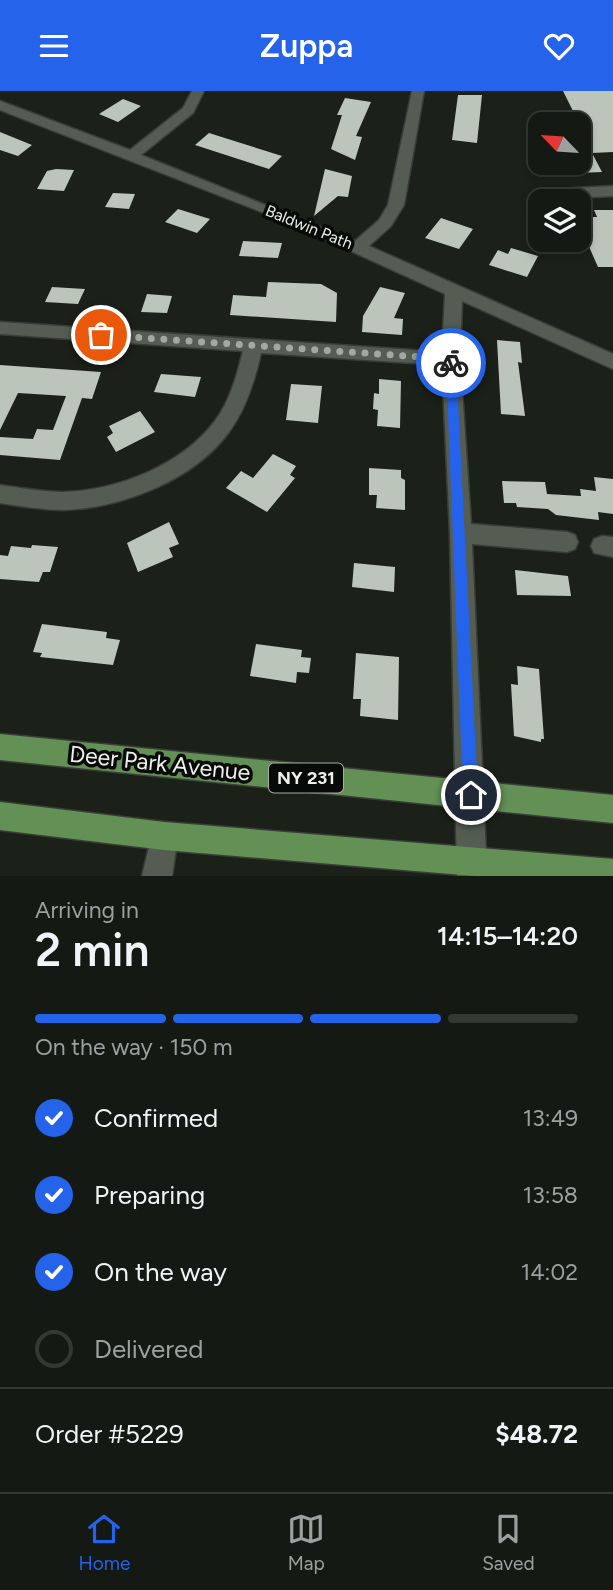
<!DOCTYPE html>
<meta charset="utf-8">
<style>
body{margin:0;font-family:Figtree,sans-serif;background:#1d221c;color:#f1f3f6;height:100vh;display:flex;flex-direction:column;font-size:26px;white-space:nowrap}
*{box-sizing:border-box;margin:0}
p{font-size:23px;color:#9da0a0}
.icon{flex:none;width:38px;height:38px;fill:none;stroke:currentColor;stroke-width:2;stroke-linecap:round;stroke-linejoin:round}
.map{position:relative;height:785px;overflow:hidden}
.panel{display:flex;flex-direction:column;background:#141913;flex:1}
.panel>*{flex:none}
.needle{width:46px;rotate:295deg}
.controls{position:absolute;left:528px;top:21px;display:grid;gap:14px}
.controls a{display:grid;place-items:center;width:63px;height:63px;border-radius:14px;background:#141913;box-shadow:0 4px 10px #0003,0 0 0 2px #333833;font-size:35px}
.pin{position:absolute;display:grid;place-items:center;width:60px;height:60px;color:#fff;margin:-30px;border:4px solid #fff;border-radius:50%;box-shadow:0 2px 7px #0007}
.courier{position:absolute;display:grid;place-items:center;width:70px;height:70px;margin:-35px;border:5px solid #2563eb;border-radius:50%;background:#fff;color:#222;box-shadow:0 2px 9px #0007}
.overview em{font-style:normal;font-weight:600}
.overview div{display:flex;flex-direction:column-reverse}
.overview{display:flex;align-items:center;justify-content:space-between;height:119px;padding:0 35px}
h1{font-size:46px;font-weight:600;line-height:52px}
.bar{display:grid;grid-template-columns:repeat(4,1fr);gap:10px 7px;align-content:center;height:84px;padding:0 35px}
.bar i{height:9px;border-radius:5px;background:#333833}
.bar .selected{background:#2563eb}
.bar p{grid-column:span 4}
.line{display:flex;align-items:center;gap:18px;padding:0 35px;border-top:2px solid #333833}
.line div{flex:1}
ol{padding:0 35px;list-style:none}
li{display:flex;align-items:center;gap:21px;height:77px}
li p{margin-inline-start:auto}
li .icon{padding:7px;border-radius:50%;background:#2563eb;color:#fff;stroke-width:4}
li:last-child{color:#9da0a0}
li i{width:38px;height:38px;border:4px solid #333833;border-radius:50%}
header{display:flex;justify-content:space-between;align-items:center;height:91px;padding:0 35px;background:#2563eb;color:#fff;font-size:32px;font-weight:600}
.tab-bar{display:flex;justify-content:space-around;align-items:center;height:98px;border-top:2px solid #333833;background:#141913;font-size:19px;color:#9da0a0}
.tab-bar a{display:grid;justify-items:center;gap:4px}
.tab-bar .selected{color:#2563eb}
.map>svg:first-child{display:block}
</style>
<header><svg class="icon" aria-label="menu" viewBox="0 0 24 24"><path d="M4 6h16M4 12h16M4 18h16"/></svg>Zuppa<svg class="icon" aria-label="heart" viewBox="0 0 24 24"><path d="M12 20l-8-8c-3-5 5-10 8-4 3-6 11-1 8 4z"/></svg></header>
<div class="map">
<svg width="613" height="785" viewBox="0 0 613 785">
<rect width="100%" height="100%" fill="#1b2119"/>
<path fill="#bcc5ba" d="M563 0H613V61L592 62 602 81 579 82V32Z
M458 4H482L477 52 452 49Z
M345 7 371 11 356 45 362 46 355 69 331 58 342 24H337Z
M123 8 141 15 118 31 99 23Z
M0 41 32 54 18 65 0 59Z
M209 42 228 48 282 65 269 78 195 54Z
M56 78 74 79 64 100 37 98 47 80Z
M325 78 352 85 348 106 338 105 314 125Z
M113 102 135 103 129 118 105 116Z
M178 118 210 128 197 142 165 131Z
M594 119H613V176H598L579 133V126H597Z
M441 127 473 138 459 158 425 147Z
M243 150 282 152 278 167 239 165Z
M511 157 538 165 527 186 489 174 498 159 508 163Z
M268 191 321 193 337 202 336 231 230 224 233 204 266 206Z
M52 196 85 198 78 213 45 211Z
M380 196 405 202 394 227 403 228 402 244 362 241 363 225Z
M147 203 172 205 167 222 141 221Z
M497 249 520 251 522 272 518 271 525 325 501 323Z
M0 274 101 281 92 308 82 307 60 369 0 364V346L33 348 37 338 53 339 66 305 18 302 0 339Z
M161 283 201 286 195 306 154 301Z
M379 288 401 290 400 337 377 335 378 319 373 318 374 302 379 303Z
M291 293 322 295 318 332 286 329Z
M140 320 155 341 116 361 107 346 113 342 109 335Z
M273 363 296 375 290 384 295 387 267 421 226 397 241 380 253 387Z
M369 377 401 379V387L405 389V419L376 417 377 404H369Z
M594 386 613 388V423L598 421 599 429 556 424 548 418 517 416 516 412H504L502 390 545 391 547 403 581 405 580 398 596 400Z
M169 431 179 453 169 457 173 466 138 481 127 452Z
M32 454 58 456 50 481H43L39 491 0 488V464L8 465 11 455 31 457Z
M354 472 395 476 394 501 352 496Z
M515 479 568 485 571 505 517 504Z
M42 533 107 541 106 547 120 549 113 574 40 566 42 562 33 561Z
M256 553 302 559 301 566 311 567 309 582 297 581 296 592 250 585Z
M356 562 399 566 398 629 360 625 361 608H353Z
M517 575 539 578 544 648H541V651L514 645 511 593 518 594Z"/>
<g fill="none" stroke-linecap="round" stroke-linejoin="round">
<g stroke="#393d37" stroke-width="3">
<path id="street" d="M192 0H204L193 22 141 64 355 150 379 129 388 114 412 0H424L404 114 391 135 369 155 613 263V278L462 210 460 268 471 433 567 441 575 444 578 451 575 458 567 461 472 453 487 785H457L450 442 442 274 261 262C255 289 246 318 229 341 194 389 122 417 64 419 43 419 21 415 0 412V394C21 397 43 401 64 401 119 399 182 374 215 330 230 310 237 284 243 260L0 243V231L442 261 445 203 285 130 0 19V10L130 59 183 17Z
M613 95V105L575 107 567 102 575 97Z
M602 445 613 446V466L594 462 591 455 594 448Z
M164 731 174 735 178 745 172 785H142L154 735Z"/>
</g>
<g stroke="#393d37" stroke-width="3">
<path id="primary" d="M0 643 613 704V732L0 669Z
M0 711 164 731 613 768V785H475L164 759 0 739Z"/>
</g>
<use href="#street" fill="#555d53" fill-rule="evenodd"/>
<use href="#primary" fill="#639055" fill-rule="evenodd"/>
</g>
<path fill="#2563eb" d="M451 268 456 272 478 704 471 711 463 704 446 272Z"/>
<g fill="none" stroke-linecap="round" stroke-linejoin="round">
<path stroke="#a3a8a1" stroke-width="7" stroke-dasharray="0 12.6" d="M101 244 451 268V272"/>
</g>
<g text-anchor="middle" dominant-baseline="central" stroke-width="7" stroke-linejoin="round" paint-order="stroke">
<g font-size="16" fill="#ecf0ea" stroke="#080a07">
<text transform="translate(309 136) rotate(22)">Baldwin Path</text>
</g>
<rect fill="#080a07" stroke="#a8aba6" stroke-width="2" x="269" y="672.5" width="74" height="29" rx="5"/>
<g font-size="18" font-weight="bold" fill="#ecf0ea">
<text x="306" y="687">NY 231</text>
</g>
<g font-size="23" fill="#ecf0ea" stroke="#080a07">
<text transform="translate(160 672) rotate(6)">Deer Park Avenue</text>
</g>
</g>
</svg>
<div class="controls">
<a><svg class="needle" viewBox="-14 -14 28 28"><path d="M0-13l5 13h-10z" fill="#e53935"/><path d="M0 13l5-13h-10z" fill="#9da0a0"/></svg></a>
<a><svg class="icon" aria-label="layers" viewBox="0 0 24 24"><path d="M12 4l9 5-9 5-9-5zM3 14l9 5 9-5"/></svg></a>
</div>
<div class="pin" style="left:101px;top:244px;background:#ea580c"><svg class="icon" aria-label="bag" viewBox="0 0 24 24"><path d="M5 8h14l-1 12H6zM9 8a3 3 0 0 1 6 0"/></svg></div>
<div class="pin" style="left:471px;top:704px;background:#1f2937"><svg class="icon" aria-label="home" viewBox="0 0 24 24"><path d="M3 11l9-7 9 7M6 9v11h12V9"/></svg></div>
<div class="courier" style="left:451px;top:272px"><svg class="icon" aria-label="bike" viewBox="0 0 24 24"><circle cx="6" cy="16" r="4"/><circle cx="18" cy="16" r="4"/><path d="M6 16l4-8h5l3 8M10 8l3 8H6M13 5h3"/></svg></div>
</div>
<section class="panel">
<div class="overview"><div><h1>2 min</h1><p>Arriving in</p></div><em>14:15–14:20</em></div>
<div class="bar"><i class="selected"></i><i class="selected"></i><i class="selected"></i><i></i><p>On the way · 150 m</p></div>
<ol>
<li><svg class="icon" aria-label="check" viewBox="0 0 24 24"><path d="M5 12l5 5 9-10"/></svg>Confirmed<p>13:49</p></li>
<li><svg class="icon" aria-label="check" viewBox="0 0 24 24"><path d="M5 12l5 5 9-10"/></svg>Preparing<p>13:58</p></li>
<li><svg class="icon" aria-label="check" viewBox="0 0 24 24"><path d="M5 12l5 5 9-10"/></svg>On the way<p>14:02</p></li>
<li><i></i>Delivered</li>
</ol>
<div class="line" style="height:91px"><div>Order #5229</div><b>$48.72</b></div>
</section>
<nav class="tab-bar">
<a class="selected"><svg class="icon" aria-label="home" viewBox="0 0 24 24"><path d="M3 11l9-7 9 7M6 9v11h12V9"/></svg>Home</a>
<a><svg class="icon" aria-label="map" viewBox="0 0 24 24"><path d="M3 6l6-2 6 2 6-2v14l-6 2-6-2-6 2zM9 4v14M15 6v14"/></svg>Map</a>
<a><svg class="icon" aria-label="saved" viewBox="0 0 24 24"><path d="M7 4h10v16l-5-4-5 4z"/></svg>Saved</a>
</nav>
